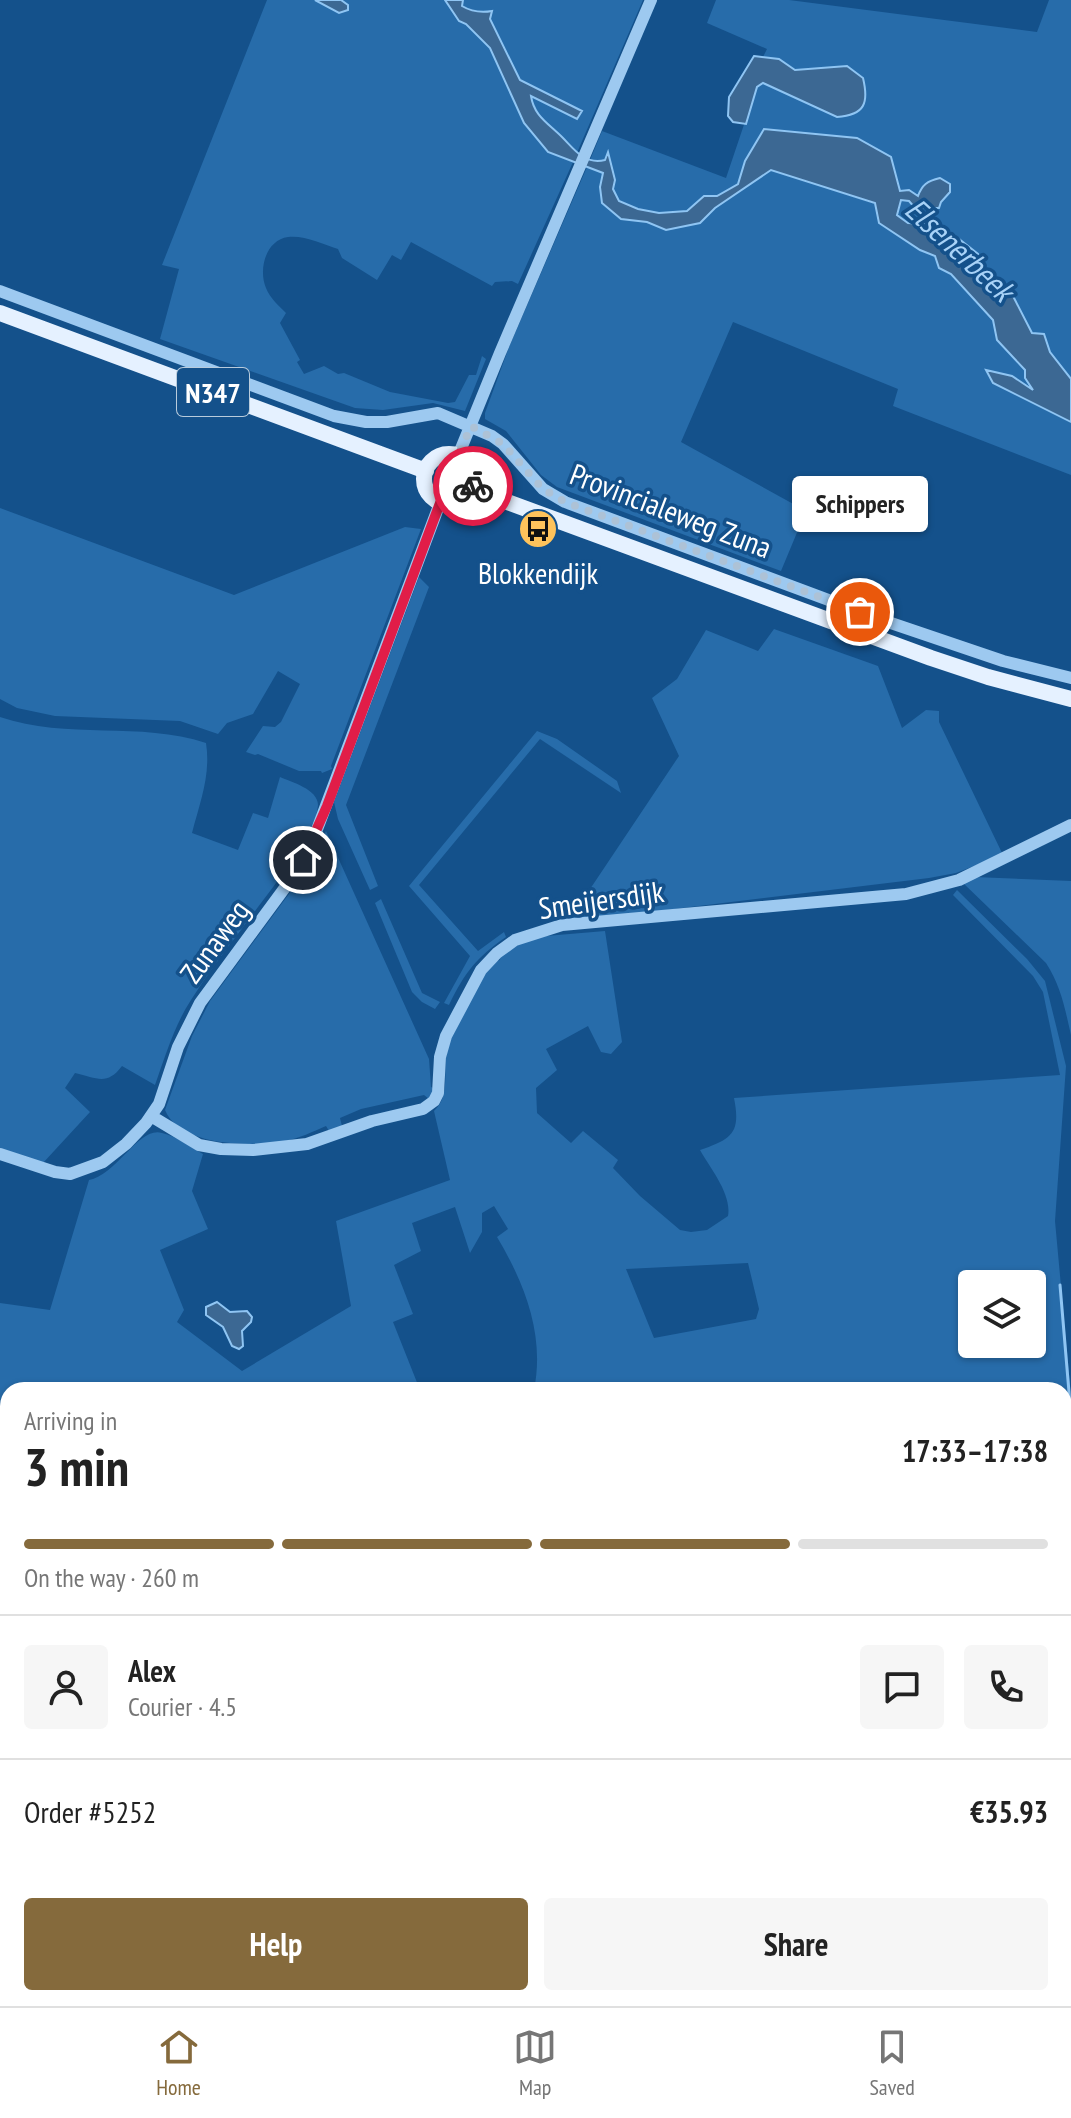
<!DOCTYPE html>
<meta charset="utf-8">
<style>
body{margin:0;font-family:"PT Sans Narrow",sans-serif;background:#f6f6f6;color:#222;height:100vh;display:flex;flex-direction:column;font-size:30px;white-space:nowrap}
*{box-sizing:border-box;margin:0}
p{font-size:26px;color:#767676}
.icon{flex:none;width:44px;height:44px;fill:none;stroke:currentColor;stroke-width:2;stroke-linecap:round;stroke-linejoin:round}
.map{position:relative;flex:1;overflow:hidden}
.drawer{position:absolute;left:0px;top:1382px;width:1072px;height:624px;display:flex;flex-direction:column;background:#fff;border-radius:24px 24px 0 0;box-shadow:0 2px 6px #0004}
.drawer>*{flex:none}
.fabs{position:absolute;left:958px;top:1270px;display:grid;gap:16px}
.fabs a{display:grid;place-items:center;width:88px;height:88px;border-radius:8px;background:#fff;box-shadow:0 2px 6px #0004;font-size:40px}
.pin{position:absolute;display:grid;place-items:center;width:68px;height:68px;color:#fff;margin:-34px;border:4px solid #fff;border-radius:50%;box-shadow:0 2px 8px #0007}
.courier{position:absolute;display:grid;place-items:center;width:80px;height:80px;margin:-40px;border:6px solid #e11d48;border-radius:50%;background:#fff;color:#222;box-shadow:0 2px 10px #0007}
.bubble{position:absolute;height:56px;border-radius:8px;background:#fff;box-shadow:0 2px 6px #0004;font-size:26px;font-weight:800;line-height:56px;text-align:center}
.head em{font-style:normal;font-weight:800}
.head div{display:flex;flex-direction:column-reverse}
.head{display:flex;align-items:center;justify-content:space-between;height:136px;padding:0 24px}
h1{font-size:52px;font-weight:800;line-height:60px}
.bar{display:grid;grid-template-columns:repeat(4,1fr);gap:12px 8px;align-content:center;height:96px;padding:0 24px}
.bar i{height:10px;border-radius:6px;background:#e0e0e0}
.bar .on{background:#856a3c}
.bar p{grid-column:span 4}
.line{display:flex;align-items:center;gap:20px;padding:0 24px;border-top:2px solid #e0e0e0}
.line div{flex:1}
.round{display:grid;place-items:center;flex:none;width:84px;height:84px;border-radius:8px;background:#f6f6f6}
.cta{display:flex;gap:16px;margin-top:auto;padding:16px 24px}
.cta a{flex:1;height:92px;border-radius:8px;background:#856a3c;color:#fff;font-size:32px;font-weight:800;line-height:92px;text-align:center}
.cta a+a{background:#f6f6f6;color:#222}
.tab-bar{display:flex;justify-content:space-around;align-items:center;height:112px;border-top:2px solid #e0e0e0;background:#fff;font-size:22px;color:#767676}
.tab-bar a{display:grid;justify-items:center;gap:4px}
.tab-bar .on{color:#856a3c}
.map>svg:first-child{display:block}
</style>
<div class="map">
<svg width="1071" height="2006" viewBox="0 0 1071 2006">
<rect width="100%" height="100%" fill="#14518b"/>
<path fill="#276caa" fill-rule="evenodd" d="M267 0H315L322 4 348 5 341 0H445L459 21 466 24 490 48 529 130 548 152 573 162 518 284 512 281 495 282 492 286 411 242 401 260 392 255 377 280 342 258 338 249C323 244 304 235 288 237 266 240 258 269 266 288 270 298 279 306 286 313L280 323 300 360 297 362 304 374 324 366 338 374 344 373 390 392 448 403 455 402 469 375H476L482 356 486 359 465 411 433 403 383 410 355 408 160 339 179 269 162 265Z
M463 0H643L576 155C560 134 537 121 530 95L576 119 582 111 520 80 490 19 492 11C481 13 472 12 462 6Z
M716 0H789L1037 32 1049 0H1071V379L1050 352 1044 334H1032L1013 296 985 270 978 254 958 238 924 224 908 223 897 215 900 200 941 202 950 192 918 197 745 161 738 184 717 197 704 196 687 211 659 213 638 209 619 201 613 189 615 180 608 154 605 161 590 160 602 131 726 178 757 86 763 83 837 117 847 66 795 70 780 59 763 57 767 49 707 23Z
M587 167 603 173 600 187 621 219 647 222 666 230 700 223 715 208 771 170 876 204 920 250 935 256 939 268 950 274 993 320 997 340 1025 370 1035 392 987 371 993 383 1071 422V475L893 406 898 389 733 322 681 442 806 511 781 571 557 487 541 475 506 431 485 419V413L509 347Z
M0 508 234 595 405 527 421 529 331 766 332 769 322 773 321 771H299L258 754 255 755 246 752 263 726 275 727 281 722 300 684 278 671 253 714 227 723 218 734 180 721 55 716 17 708 0 699Z
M419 577 429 587 346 805 378 886 370 890 338 819 334 802Z
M774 629 878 666 902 728 926 710 939 711V722L1003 855 956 873 929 878 568 922 679 756 652 698 677 679 706 630 758 651Z
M0 717C67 740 140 721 206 743 211 775 200 802 192 833L238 850 253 813 268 818 280 777C291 782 318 789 318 805 316 837 260 903 241 930 223 953 206 976 191 1000 174 1026 165 1057 155 1085L122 1066C107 1086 97 1078 75 1073L65 1088 90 1112 43 1163 0 1149Z
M537 731 557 739 617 781 621 793 540 739 419 885 478 951 504 932 506 937C476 958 465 972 449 1005L444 1003 470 956 409 886Z
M326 831 429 1059 431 1087 435 1089 429 1099 424 1095 361 1109 340 1118 342 1126 329 1131 326 1126C312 1132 300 1138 285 1141 253 1147 180 1147 165 1110L192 1036 210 1001 322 849 319 845Z
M974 877 1071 881V1035C1065 1009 1061 986 1046 963L962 882Z
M957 890 1027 959 1045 981 1066 1066 1055 1221 1071 1395V2000L1059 2006H309L296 1998H1064V1390H534C545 1335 525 1284 497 1237L508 1229 494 1206 482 1213V1232L470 1253 455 1207 412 1223 421 1251 394 1265 413 1314 393 1322 420 1390H8V1588L0 1580V1303L50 1310 89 1180C117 1175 139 1126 162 1133 176 1136 190 1147 203 1154L192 1191 208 1229 160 1250 184 1310 177 1322 242 1371 351 1306 336 1221 450 1180 434 1111C449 1097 444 1078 446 1058 451 1024 474 990 492 962L500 960 501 952 534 937 605 931 622 1042 611 1054 601 1052 588 1026 546 1049 557 1070 536 1088 537 1113 571 1143 583 1131 618 1160 613 1168 640 1196 680 1230 691 1232 707 1230 728 1216C732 1194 710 1168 700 1150 732 1139 741 1133 734 1098L1060 1075 1043 992 1033 976 953 895ZM748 1263 759 1309 756 1319 654 1338 626 1269ZM972 1284H1032V1344H972Z
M381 899 422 993 440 1002 435 1009 422 1002 412 992 375 903Z
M0 1597 8 1604V1688L0 1674Z
M0 1730 8 1749V1869L0 1856Z
M8 1922V1998H63L66 2006H0V1923Z
M86 1998H129L133 2006H89Z
M165 1998H280L291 2006H179Z"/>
<path fill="#3c6893" stroke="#8fc5f3" stroke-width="2" d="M315 0H341L348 5V10L339 13Z
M445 0H463L462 6C472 12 481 13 492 11L490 19 520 80 582 111 577 119 531 96C534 116 548 123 562 137 574 149 584 165 605 160L608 152 615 180 613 189 619 201 638 209 659 213 687 211 704 196H717L738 184 745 161 764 129 857 138 891 157 900 191 909 190 918 196C922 185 927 181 940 178L950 184V192L941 202 939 208H915L909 201 901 200 897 215 908 223 924 224 958 238 978 254 985 270 1013 296 1032 333 1044 334 1050 352 1071 379V422L993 383 986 370 1012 376 1033 390 1025 378V370L997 340 993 320 951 274 939 268 935 256 920 250 879 223 875 203 771 170 715 208 700 223 666 230 647 222 621 219 602 203 600 187 603 173 548 152 524 123 490 48 466 24 459 21Z
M754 56 779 59 795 70 847 66 863 78C869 103 865 115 837 117L763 83 757 87 746 124 733 122 728 116 729 97Z
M217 1302 230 1312 247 1311 252 1317 251 1322 242 1331 243 1346 239 1349 232 1346 223 1327 206 1315V1307Z
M0 1674 8 1688V1749L0 1730Z
M0 1856 8 1869V1922L0 1923Z
M129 1998H165L179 2006H133Z"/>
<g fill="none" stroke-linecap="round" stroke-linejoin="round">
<path stroke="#8fc5f3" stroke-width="3" d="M1060 1285 1071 1416
M1064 1604 1071 1603"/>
<path stroke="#9dc9f0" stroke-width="12" d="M0 291 334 416 366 422H387L438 413 492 436 503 444 543 489 565 502 885 621 1003 661 1071 678
M458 456 500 353 651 0
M151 1116 199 1145 221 1149 253 1150 307 1144 372 1121 423 1109 434 1101 438 1093 440 1057 446 1036 481 970 497 953 515 940 562 925 906 894 959 880 1071 825
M0 1154 55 1172 70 1174 103 1162 126 1144 146 1123 159 1104 178 1047 200 1003 295 874 310 848 440 503"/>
<path stroke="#e5f1ff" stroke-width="16" d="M0 313 426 471
M424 479a25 25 0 1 1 50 0a25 25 0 1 1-50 0Z
M472 489 931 658 988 677 1071 699"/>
</g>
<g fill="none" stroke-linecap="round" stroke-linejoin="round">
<path stroke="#adc2d6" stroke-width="8" stroke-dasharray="0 14.4" d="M473 486 471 468 458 456 471 426 503 444 543 489 565 502 860 612"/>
<path stroke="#e11d48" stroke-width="10" d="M303 860 327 806 440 503C456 505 467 501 473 486"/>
</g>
<defs>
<g id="bus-disc" transform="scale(2)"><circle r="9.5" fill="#ffc35b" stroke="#14518b"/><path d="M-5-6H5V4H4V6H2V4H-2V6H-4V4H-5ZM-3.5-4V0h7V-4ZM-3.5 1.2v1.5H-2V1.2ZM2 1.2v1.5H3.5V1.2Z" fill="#111"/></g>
</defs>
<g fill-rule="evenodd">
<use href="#bus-disc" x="538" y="529"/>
</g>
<g text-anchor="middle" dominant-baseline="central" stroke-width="7" stroke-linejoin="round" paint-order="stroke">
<rect fill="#14518b" stroke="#b8cbdc" stroke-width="2" x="177" y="368" width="72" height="48" rx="6"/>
<g font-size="28" font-weight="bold" fill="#fff">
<text x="213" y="392">N347</text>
</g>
<g font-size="30" fill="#fff" stroke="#14518b">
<text transform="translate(671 510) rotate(21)">Provincialeweg Zuna</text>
<text transform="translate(601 899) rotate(-8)">Smeijersdijk</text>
<text transform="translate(214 941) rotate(-54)">Zunaweg</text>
</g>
<g font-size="30" fill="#fff" stroke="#14518b">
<text x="538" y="572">Blokkendijk</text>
</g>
<g font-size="32" font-style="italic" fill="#a8d2f7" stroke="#14518b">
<text transform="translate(960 249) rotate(43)">Elsenerbeek</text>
</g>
</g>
</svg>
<div class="fabs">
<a><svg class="icon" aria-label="layers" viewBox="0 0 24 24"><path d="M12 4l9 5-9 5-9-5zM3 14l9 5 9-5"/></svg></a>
</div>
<div class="pin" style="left:860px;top:612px;background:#ea580c"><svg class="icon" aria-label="bag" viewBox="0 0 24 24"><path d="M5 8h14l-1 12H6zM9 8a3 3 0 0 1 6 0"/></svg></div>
<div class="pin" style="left:303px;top:860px;background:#1f2937"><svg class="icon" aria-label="home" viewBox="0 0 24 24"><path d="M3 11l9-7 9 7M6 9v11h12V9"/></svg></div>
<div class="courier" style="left:473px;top:486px"><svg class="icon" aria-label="bike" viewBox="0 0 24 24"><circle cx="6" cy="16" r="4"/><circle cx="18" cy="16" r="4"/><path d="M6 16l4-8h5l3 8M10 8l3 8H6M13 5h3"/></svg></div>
<div class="bubble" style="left:792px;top:476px;width:136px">Schippers</div>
<section class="drawer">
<div class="head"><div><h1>3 min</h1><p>Arriving in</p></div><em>17:33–17:38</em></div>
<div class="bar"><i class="on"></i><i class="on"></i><i class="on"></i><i></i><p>On the way · 260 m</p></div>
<div class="line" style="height:144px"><a class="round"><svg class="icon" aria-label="person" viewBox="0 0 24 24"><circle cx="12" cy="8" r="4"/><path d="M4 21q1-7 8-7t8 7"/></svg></a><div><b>Alex</b><p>Courier · 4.5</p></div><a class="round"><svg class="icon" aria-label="chat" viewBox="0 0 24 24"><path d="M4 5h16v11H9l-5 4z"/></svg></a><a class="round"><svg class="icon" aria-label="phone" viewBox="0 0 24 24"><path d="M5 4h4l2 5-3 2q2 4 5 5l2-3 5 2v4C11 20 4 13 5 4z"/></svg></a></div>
<div class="line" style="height:104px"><div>Order #5252</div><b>€35.93</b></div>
<div class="cta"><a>Help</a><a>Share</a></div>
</section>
</div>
<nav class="tab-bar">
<a class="on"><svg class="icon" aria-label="home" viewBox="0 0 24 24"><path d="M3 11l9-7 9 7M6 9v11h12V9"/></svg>Home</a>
<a><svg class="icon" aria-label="map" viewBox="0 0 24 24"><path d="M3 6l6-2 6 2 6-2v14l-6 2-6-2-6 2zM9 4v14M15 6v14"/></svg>Map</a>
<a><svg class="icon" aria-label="saved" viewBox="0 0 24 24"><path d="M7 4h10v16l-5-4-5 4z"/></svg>Saved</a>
</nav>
